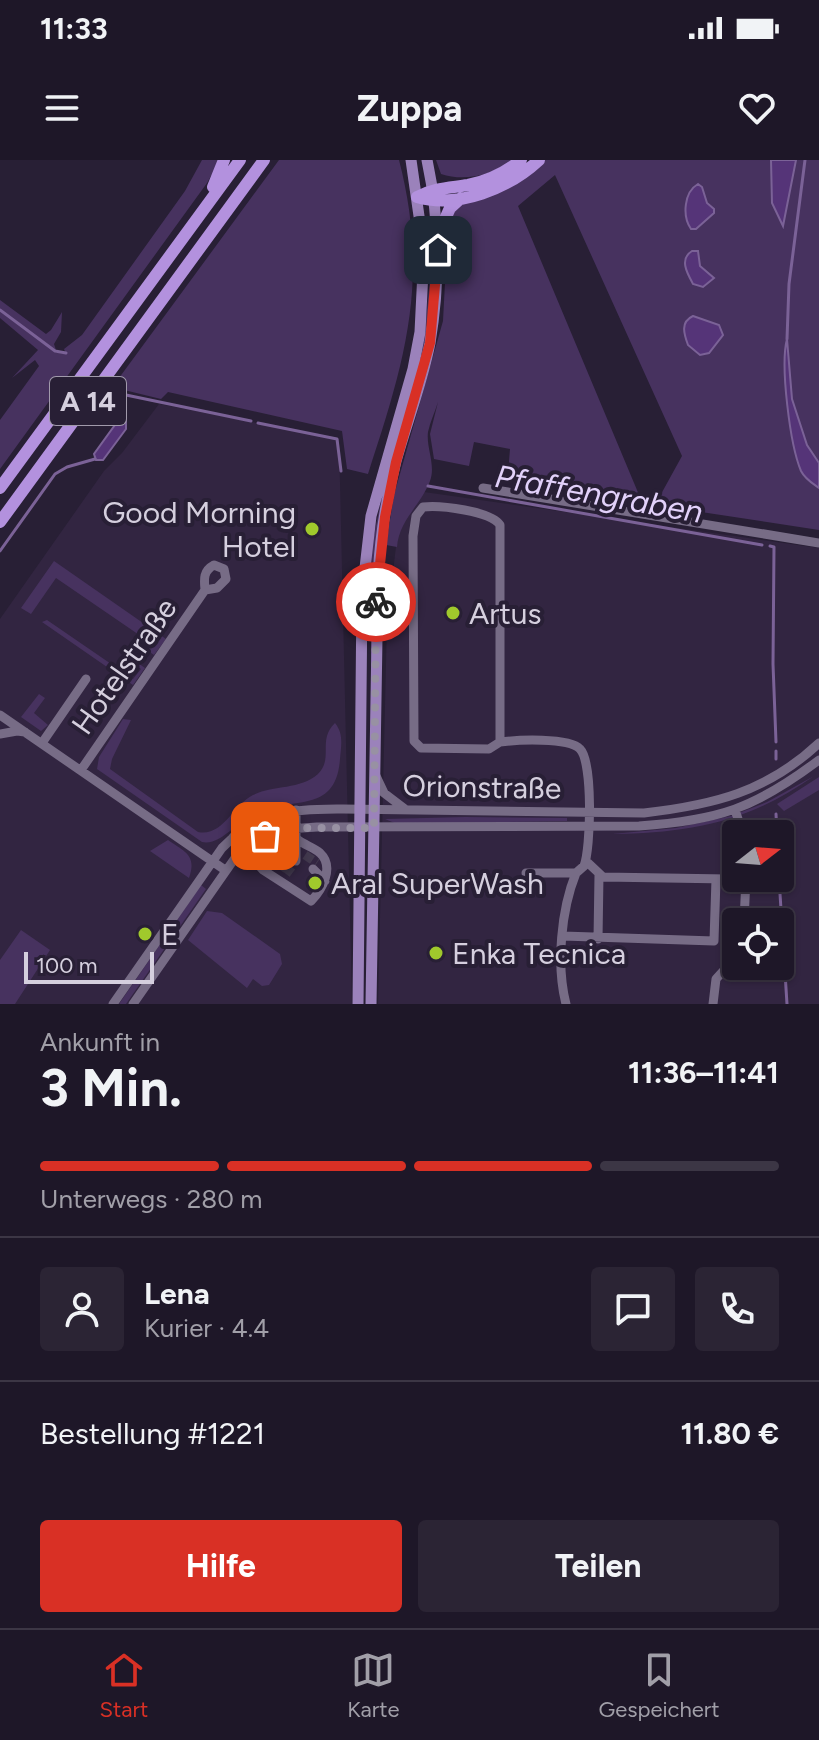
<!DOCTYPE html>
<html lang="de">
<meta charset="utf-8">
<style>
body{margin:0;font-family:Figtree,sans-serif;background:#2b2434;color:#f1f3f6;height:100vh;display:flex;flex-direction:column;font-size:30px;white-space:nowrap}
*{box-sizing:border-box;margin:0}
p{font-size:26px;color:#a19fa8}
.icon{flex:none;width:44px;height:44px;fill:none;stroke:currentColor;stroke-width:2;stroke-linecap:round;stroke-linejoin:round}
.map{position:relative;height:844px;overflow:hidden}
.sheet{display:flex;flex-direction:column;background:#1e1728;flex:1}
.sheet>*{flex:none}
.needle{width:52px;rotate:73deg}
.controls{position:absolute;left:722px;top:660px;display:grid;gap:16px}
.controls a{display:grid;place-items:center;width:72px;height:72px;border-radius:8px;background:#1e1728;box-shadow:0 2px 6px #0004,0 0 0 2px #3c3645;font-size:40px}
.scale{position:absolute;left:24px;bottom:20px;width:130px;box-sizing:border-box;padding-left:8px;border:4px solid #d5cfde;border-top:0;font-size:22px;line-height:28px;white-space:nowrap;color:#d5cfde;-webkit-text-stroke:6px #281f35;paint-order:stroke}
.pin{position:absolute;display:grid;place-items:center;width:68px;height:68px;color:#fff;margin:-34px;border-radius:16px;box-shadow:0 4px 12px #0006}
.courier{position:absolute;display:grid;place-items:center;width:80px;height:80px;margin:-40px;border:6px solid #d93025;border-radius:50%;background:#fff;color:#222;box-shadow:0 2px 10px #0007}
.head em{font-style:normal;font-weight:700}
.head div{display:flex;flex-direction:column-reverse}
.head{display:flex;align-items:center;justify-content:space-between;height:136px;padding:0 40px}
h1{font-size:52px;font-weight:700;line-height:60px}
.bar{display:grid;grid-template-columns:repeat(4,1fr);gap:12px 8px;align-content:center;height:96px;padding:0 40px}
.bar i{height:10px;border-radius:6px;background:#3c3645}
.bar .on{background:#d93025}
.bar p{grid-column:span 4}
.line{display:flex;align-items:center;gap:20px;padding:0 40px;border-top:2px solid #3c3645}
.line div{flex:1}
.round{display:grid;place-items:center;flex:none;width:84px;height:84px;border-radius:8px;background:#2b2434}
.button{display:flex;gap:16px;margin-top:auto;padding:16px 40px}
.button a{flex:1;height:92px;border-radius:8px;background:#d93025;color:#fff;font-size:32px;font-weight:700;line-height:92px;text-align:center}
.button a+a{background:#2b2434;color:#f1f3f6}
.status{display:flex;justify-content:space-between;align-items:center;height:56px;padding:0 40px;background:#1e1728;direction:ltr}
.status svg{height:22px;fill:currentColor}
header{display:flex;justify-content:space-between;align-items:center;height:104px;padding:0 40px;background:#1e1728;font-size:36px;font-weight:700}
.tab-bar{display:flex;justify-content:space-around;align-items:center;height:112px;border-top:2px solid #3c3645;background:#1e1728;font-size:22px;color:#a19fa8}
.tab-bar a{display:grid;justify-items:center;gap:4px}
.tab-bar .on{color:#d93025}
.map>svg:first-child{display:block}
</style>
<div class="status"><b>11:33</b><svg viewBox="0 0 49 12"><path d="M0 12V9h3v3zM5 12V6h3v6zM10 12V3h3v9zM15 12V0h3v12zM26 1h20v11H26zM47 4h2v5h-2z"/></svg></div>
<header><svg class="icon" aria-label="menu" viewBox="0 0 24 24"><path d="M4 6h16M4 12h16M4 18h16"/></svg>Zuppa<svg class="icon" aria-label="heart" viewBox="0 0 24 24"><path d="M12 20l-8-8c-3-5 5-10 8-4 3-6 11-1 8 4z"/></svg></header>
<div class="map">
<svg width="819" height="844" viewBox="0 0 819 844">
<rect width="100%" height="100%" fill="#281f35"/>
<path fill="#322541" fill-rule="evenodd" d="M159 244 339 279 352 844H0V459L104 311 122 293Z
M403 329 819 388V844H378L387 461ZM736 674H780V718H736ZM736 762H780V806H736Z"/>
<path fill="#47325f" d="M202 0H220L207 23 0 309V260L39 206 35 200 12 218 38 190 0 158V140L46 174 51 170 62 152 61 172 54 184 56 190 54 192 66 194 64 189 82 175 185 31Z
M279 0H399C430 120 405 201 368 314L347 309 342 271 168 232 161 239 120 229 119 218Z
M436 0H512C493 15 465 22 441 14Z
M541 0H819V370L655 345 682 296 555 15 518 46 642 342 508 313 510 289 474 282 469 306 434 299 430 274 438 242C435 252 430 262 428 272 426 288 436 305 430 321 421 345 399 360 397 387L386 385 394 335 443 161 448 66 456 48Z
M432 57V118L427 171 418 215 386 325 371 585V391L384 325 425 171 430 118 426 58Z
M54 401 166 479 154 495 144 488 148 481 56 418 31 454 21 448Z
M47 460 133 519 141 509 133 503 135 501 145 508 133 525 42 462Z
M39 534 45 538 34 553 48 565 41 571 21 557Z
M123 559 131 560 112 599 110 609 198 672C223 677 233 645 253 635 273 625 300 630 318 614 334 598 317 580 335 563 344 574 341 586 340 599 336 655 292 636 255 653 238 660 221 686 202 682L97 609 99 597Z
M814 616C749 662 690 673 612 674L676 668 731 656 767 642Z
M819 617V630L784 651 777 644Z
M465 657 567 658V661L397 664 385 659Z
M289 678V691L277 707 267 706 255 693 273 682Z
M168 680C185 692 197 695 189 718L150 691Z
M201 725 206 729 126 844H119Z
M207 751 222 753 280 794 282 804 269 825 262 826 253 819 247 828 188 780Z
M21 770 50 790 15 844H0V800Z"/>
<path fill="#553478" stroke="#7b6297" stroke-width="2" d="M771 0H796L783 66 772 43Z
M698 24 702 27 707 43 714 49V53L696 69H691C682 56 684 32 698 24Z
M692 91H698L700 106 714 118 703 127 693 124C687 113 679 99 692 91Z
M693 156 719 165 723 175 709 193 700 195 688 185C684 174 680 162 693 156Z
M787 179 792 239 807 285 819 303V328C812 323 805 319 801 311 790 285 780 205 787 179Z
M120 258 126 260V269L103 300H96L94 294Z"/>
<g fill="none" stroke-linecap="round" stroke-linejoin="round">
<path stroke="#7b6297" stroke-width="3" d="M0 150 55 191 66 193
M787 179 789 124 805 0
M126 235 251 261
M258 263 337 279 341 311
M428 326 762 385
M770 386 774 387 773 504 776 582
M0 391 55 314 67 307 95 299
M776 599V591
M776 654 777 674
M779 718 787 844"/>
<path stroke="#42394e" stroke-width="9" stroke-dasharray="9 4.5" stroke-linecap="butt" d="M305 695 317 703
M280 710 290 696
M286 714 296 701"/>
<path stroke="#776c86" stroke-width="9" d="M483 328 819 383
M0 555 225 710
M0 574 17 571 25 572
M500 582 489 589 421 588 414 581 413 376 416 356 423 347C440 345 491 351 500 365V582C516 580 569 577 580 589 593 602 591 688 584 706L576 713H526
M42 583 86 519
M81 610 205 430 217 428 226 419 224 409 214 405C203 411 204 419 205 430
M376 616 384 633 405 649
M735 650 743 674
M233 677 263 710 311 741C322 730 335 707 320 693 313 687 304 685 297 679
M296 701V650
M586 701 603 717 728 719 736 714
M313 709 325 721
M744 762 746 718
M563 776 714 781 716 719
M598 779 599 715
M113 844 222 688C260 649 292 650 343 649L644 653C713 645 767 632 819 583
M133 844 235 698 269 674 288 669 317 667 639 666C719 660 754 649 819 600
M566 844C556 805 561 750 576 713
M713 844 716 819 736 797"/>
<path stroke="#9b82bb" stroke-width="11" d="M358 844 362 434 371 356 413 209 420 172 424 91 411 0
M371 844 378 417C380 378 386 339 396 301 407 262 422 224 430 183 440 122 440 60 427 0"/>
<path stroke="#b391de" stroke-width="12" d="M213 27 224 0
M417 37C458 49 509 28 539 0
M417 37C434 28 449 28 468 25 488 21 505 13 521 0
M438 75 450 48 461 38
M0 328 240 0
M0 362 264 0"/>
</g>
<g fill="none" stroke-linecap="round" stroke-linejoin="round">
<path stroke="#9891a3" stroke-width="8" stroke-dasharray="0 14.4" d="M265 676 297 668H374L376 442"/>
<path stroke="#d93025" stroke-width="10" d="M376 442 385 357 396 302 430 183 438 90"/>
</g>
<g fill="#a0c92c" stroke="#281f35" stroke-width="3">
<circle cx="312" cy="369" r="8"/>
<circle cx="453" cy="453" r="8"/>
<circle cx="315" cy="723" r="8"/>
<circle cx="145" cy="774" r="8"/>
<circle cx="436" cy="793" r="8"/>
</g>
<g text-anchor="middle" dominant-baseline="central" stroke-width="8" stroke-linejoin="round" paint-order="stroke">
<rect fill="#281f35" stroke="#a19aab" stroke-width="2" x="50" y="217" width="76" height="48" rx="6"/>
<g font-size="28" font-weight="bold" fill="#d5cfde">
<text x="88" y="241">A 14</text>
</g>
<g font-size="30" fill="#d5cfde" stroke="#281f35" text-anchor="start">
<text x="296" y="352" text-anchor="end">Good Morning<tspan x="296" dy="34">Hotel</tspan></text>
<text x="469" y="453">Artus</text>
<text x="331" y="723">Aral SuperWash</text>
<text x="161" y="774">E</text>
<text x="452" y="793">Enka Tecnica</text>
</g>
<g font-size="30" fill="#d5cfde" stroke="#281f35">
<text transform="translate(124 506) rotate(-55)">Hotelstraße</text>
<text transform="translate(482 627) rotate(1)">Orionstraße</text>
</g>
<g font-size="32" font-style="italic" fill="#e2d1fa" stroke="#281f35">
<text transform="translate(599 334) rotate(10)">Pfaffengraben</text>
</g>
</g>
</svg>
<div class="controls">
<a><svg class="needle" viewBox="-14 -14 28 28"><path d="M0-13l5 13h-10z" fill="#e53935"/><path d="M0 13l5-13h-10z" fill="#a19fa8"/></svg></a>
<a><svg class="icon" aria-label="locate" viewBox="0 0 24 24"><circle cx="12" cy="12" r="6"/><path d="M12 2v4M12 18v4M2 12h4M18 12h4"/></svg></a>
</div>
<div class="scale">100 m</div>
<div class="pin" style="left:265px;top:676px;background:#ea580c"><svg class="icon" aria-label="bag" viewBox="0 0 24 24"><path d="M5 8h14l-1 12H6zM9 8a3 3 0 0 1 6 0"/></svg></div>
<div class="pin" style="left:438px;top:90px;background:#1f2937"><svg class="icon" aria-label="home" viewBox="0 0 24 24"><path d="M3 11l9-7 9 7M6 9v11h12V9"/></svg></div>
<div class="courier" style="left:376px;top:442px"><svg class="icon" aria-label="bike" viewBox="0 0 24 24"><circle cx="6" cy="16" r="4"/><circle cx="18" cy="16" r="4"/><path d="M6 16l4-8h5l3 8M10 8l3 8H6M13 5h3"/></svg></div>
</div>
<section class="sheet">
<div class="head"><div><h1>3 Min.</h1><p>Ankunft in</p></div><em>11:36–11:41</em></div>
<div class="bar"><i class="on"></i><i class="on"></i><i class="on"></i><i></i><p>Unterwegs · 280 m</p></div>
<div class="line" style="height:144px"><a class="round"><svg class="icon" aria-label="person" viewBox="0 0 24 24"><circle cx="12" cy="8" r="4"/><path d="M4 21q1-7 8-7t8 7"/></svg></a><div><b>Lena</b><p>Kurier · 4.4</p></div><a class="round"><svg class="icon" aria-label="chat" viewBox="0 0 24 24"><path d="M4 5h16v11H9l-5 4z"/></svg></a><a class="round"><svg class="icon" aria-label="phone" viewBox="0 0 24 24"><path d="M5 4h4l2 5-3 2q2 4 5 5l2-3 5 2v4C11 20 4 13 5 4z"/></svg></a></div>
<div class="line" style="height:104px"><div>Bestellung #1221</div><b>11.80 €</b></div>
<div class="button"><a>Hilfe</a><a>Teilen</a></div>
</section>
<nav class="tab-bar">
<a class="on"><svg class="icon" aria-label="home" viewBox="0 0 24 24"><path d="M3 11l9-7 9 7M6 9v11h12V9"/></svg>Start</a>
<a><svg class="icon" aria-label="map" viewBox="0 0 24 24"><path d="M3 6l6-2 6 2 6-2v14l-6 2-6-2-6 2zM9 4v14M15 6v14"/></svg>Karte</a>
<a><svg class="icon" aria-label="saved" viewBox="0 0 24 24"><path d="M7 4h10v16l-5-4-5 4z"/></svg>Gespeichert</a>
</nav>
